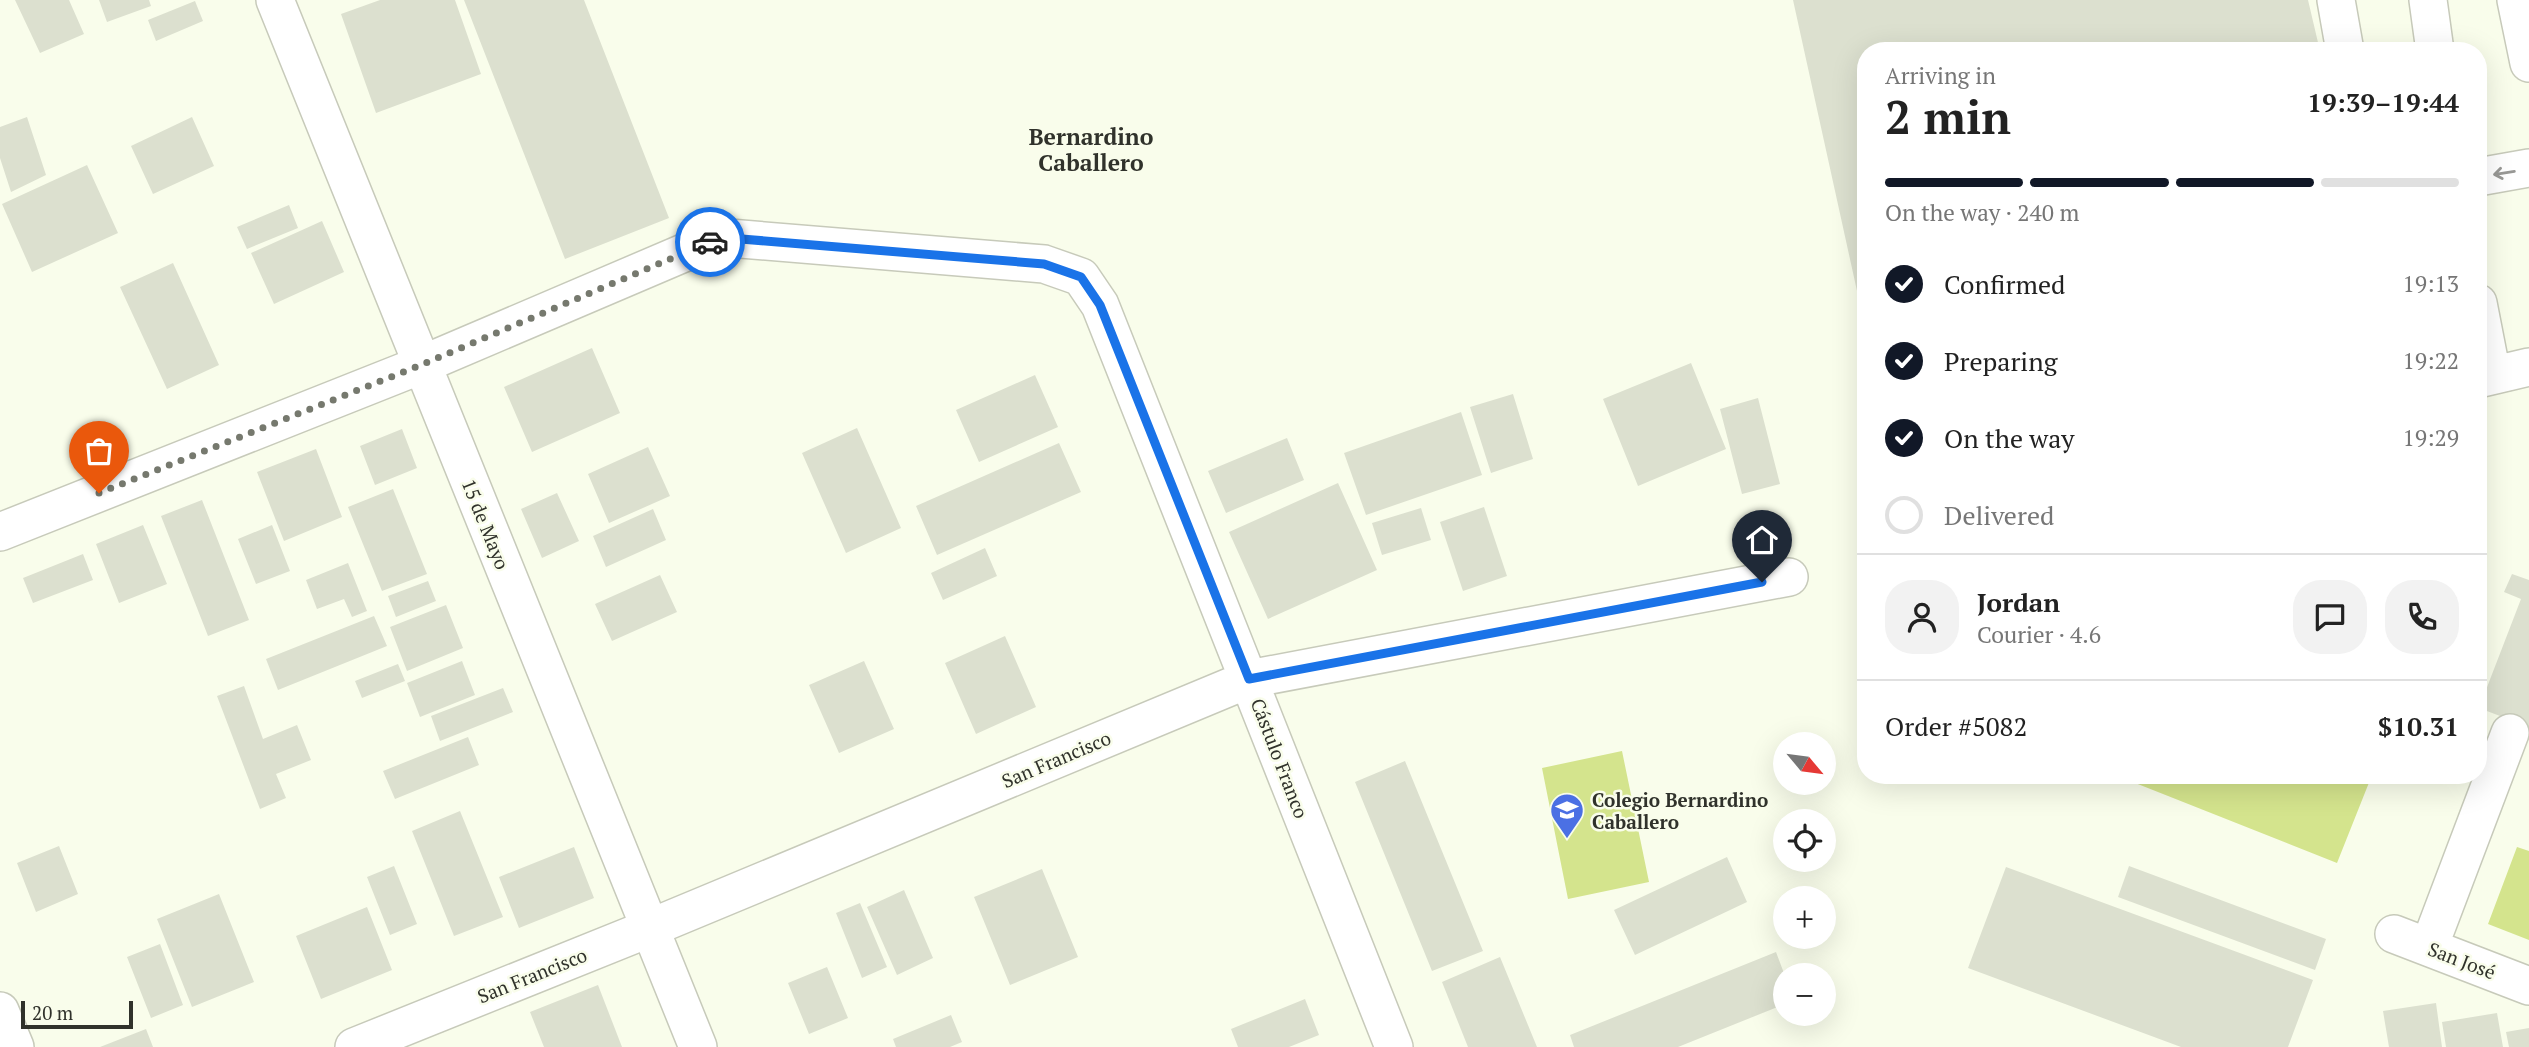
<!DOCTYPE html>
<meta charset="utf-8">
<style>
body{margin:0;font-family:"PT Serif",serif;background:#f2f2f2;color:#222;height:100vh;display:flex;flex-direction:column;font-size:26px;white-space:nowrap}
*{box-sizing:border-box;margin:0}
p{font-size:23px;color:#767676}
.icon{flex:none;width:38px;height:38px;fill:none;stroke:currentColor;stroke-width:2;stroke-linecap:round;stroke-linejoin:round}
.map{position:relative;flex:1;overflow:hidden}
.sheet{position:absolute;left:1857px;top:42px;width:630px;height:742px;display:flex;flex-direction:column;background:#fff;border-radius:28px;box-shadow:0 7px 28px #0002}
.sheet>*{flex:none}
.needle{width:46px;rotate:119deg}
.tools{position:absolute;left:1773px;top:732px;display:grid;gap:14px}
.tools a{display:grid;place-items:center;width:63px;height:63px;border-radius:50%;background:#fff;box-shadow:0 7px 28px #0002;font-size:35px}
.scale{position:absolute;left:21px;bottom:18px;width:112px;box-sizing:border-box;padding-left:7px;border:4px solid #30322b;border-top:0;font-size:19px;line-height:24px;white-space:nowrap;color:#30322b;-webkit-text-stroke:5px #f9fdeb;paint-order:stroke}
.pin{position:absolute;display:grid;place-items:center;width:60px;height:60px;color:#fff;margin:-72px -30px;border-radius:50% 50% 50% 0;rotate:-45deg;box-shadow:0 0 7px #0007}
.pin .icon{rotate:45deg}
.courier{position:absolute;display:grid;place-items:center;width:70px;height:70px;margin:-35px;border:5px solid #1a73e8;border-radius:50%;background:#fff;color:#222;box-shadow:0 2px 9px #0007}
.headline em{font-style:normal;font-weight:700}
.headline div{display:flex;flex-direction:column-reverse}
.headline{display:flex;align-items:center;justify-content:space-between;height:119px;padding:0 28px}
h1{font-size:46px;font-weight:700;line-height:52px}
.bar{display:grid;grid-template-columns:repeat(4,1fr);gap:10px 7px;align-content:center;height:84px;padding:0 28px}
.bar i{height:9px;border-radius:5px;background:#e0e0e0}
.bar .selected{background:#111827}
.bar p{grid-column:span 4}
.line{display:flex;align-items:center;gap:18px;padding:0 28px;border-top:2px solid #e0e0e0}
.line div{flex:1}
.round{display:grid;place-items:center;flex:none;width:74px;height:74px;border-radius:28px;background:#f2f2f2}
ol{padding:0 28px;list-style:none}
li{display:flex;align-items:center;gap:21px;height:77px}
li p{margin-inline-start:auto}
li .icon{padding:7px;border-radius:50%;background:#111827;color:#fff;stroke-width:4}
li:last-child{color:#767676}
li i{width:38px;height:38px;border:4px solid #e0e0e0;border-radius:50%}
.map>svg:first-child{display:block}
</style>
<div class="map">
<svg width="2529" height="1047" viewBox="0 0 2529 1047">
<rect width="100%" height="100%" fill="#f9fdeb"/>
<path fill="#d4e48d" d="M1622 751 1649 882 1568 899 1542 768Z
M2115 775H2372L2337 863Z
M2517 847 2529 851V940L2488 924Z"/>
<path fill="#dce0cf" d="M15 0H69L84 34 40 53Z
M99 0H149L151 6 107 22Z
M380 0H455L481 74 376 113 341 14Z
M464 0H584L669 218 565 259Z
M1793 0H2308L2320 51H1866V302L1859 300Z
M195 1 203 21 156 41 148 20Z
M27 117 46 175 11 192 0 158V127Z
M192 117 214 166 153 194 131 146Z
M87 165 118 233 32 272 2 204Z
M289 205 298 228 247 249 237 227Z
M322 221 344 272 274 304 251 253Z
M173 263 219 365 167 389 120 287Z
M592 348 620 413 532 452 504 387Z
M1691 363 1726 449 1638 486 1603 399Z
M1035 375 1058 427 979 462 956 410Z
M1513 394 1533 459 1491 473 1470 407Z
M1758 398 1780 484 1742 494 1720 409Z
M1461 412 1482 475 1366 515 1344 453Z
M857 428 901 528 846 553 802 453Z
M402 429 417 468 375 485 360 446Z
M1287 438 1304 480 1226 513 1208 471Z
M1059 443 1081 492 937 555 916 506Z
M648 447 670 496 609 523 588 474Z
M316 449 342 517 284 541 257 472Z
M1338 483 1377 570 1268 619 1229 532Z
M393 489 427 574 382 591 348 507Z
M557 493 579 541 542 558 521 509Z
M202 500 249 620 208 636 161 516Z
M1484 507 1507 576 1463 591 1440 522Z
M1421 508 1431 540 1382 555 1372 523Z
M653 509 666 540 606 567 593 536Z
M143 525 167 584 119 603 96 544Z
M272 525 290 571 256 584 238 539Z
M985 548 997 576 943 600 931 573Z
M83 554 93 580 33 603 23 578Z
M348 563 367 611 352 617 344 599 317 609 306 580Z
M2512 574 2529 580V727L2479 708 2521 599 2504 592Z
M660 575 677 612 612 641 595 604Z
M428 581 436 601 396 617 388 596Z
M446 605 463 648 407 671 390 627Z
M374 616 387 646 278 690 266 659Z
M1005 636 1036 707 976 734 945 663Z
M462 661 475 695 420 717 407 683Z
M864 661 894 729 839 753 809 685Z
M398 664 405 681 362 698 355 681Z
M244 686 263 739 297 725 311 760 276 774 286 798 260 809 217 696Z
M503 688 513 712 440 741 431 716Z
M468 737 479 765 395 799 383 771Z
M1405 761 1483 951 1432 971 1355 782Z
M460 811 503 917 454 936 412 831Z
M59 846 78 894 36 912 17 863Z
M574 847 594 898 519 928 499 877Z
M1727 857 1747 902 1635 955 1614 910Z
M394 866 417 924 390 935 367 877Z
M2129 866 2326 939 2315 970 2118 897Z
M2006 867 2313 980 2288 1047H2181L1968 968Z
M1042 869 1078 957 1010 985 974 897Z
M904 890 933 958 897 975 867 907Z
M219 894 254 982 192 1007 157 919Z
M860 903 887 967 862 978 836 913Z
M367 907 392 970 321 999 296 936Z
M160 944 183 1005 151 1018 127 957Z
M1776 952 1785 976V1004L1678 1047H1574L1570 1035Z
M1500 957 1537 1047H1468L1442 982Z
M827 967 848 1018 809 1034 788 983Z
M598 985 622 1047H544L530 1012Z
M1305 999 1319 1035 1289 1047H1238L1231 1029Z
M2436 1003 2442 1047H2389L2383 1011Z
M2497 1013 2503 1047H2446L2442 1022Z
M951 1015 962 1042 950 1047H896L893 1039Z
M2529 1028V1047H2509L2506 1032Z
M146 1029 153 1047H100Z"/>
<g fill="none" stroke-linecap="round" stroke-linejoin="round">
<g stroke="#c7caba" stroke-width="40">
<path id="minor" d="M275 0 698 1047
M2336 0 2345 51
M2428 0 2435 51
M2516 0 2529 63
M2478 177 2529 168
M2478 303 2492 375
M2478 379 2529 367
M0 532 421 365 707 243 729 238 1044 264 1081 277 1100 305 1394 1047
M2394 934 2529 986
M2429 947 2510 733
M0 1011 15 1047
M354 1047 650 928 1249 679 1789 577"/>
</g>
<use href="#minor" stroke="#fff" stroke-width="37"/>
</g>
<defs><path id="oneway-shaft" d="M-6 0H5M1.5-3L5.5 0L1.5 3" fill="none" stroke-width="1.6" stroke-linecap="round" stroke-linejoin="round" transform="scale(1.75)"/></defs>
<use stroke="#989895" href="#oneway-shaft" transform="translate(2504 173) rotate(171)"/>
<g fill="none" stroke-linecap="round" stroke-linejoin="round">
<path stroke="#76796e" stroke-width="7" stroke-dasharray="0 12.6" d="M99 493 421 365 710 242"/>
<path stroke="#1a73e8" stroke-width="9" d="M710 242 729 238 1044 264 1081 277 1100 305 1249 679 1762 582"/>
</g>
<defs>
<g id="school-pin" transform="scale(1.75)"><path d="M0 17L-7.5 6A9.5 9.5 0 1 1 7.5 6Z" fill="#4b70e4" stroke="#f9fdeb"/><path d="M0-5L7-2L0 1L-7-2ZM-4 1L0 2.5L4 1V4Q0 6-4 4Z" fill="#fff"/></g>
</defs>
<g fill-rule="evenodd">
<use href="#school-pin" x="1567" y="810"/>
</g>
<g text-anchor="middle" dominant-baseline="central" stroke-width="5" stroke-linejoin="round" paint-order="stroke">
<g font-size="19" fill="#30322b" stroke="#f9fdeb">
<text transform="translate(486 524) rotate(68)">15 de Mayo</text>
<text transform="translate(1280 758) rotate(69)">Cástulo Franco</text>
<text transform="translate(1056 759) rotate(-23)">San Francisco</text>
<text transform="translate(2462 960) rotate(21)">San José</text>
<text transform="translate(532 975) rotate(-22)">San Francisco</text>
</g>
<g font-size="19" font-weight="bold" fill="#30322b" stroke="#f9fdeb" text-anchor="start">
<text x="1592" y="799">Colegio Bernardino<tspan x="1592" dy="22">Caballero</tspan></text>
</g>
<g font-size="23" font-weight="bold" fill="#30322b" stroke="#f9fdeb">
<text x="1091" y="136">Bernardino<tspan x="1091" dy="26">Caballero</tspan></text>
</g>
</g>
</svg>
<div class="tools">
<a><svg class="needle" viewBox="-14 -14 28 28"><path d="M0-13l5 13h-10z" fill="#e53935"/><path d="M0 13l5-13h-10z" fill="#767676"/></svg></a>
<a><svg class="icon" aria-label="locate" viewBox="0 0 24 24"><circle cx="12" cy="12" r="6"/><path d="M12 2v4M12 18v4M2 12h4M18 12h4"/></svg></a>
<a>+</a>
<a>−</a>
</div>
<div class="scale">20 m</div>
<div class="pin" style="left:99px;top:493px;background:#ea580c"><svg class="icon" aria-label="bag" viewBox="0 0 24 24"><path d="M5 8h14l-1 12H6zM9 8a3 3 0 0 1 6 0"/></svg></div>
<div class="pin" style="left:1762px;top:582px;background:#1f2937"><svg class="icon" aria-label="home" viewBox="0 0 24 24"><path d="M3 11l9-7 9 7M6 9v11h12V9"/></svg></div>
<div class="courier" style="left:710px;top:242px"><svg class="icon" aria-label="car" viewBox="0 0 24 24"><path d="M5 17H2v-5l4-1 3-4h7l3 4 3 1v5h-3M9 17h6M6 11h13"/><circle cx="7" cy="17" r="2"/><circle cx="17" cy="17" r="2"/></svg></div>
<section class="sheet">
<div class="headline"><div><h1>2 min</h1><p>Arriving in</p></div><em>19:39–19:44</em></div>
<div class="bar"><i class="selected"></i><i class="selected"></i><i class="selected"></i><i></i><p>On the way · 240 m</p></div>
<ol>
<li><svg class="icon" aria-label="check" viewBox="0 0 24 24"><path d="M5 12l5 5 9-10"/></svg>Confirmed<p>19:13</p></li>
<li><svg class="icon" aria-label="check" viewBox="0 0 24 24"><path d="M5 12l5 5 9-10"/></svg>Preparing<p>19:22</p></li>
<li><svg class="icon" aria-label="check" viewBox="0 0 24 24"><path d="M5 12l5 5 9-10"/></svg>On the way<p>19:29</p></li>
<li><i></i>Delivered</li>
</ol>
<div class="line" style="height:126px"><a class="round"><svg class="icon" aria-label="person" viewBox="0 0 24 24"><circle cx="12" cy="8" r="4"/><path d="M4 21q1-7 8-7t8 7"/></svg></a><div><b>Jordan</b><p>Courier · 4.6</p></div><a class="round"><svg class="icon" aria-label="chat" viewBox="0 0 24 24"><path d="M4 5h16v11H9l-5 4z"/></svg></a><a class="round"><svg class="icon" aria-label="phone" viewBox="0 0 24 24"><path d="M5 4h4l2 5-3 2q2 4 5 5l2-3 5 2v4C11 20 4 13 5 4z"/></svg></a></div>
<div class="line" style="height:91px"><div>Order #5082</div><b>$10.31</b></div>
</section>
</div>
